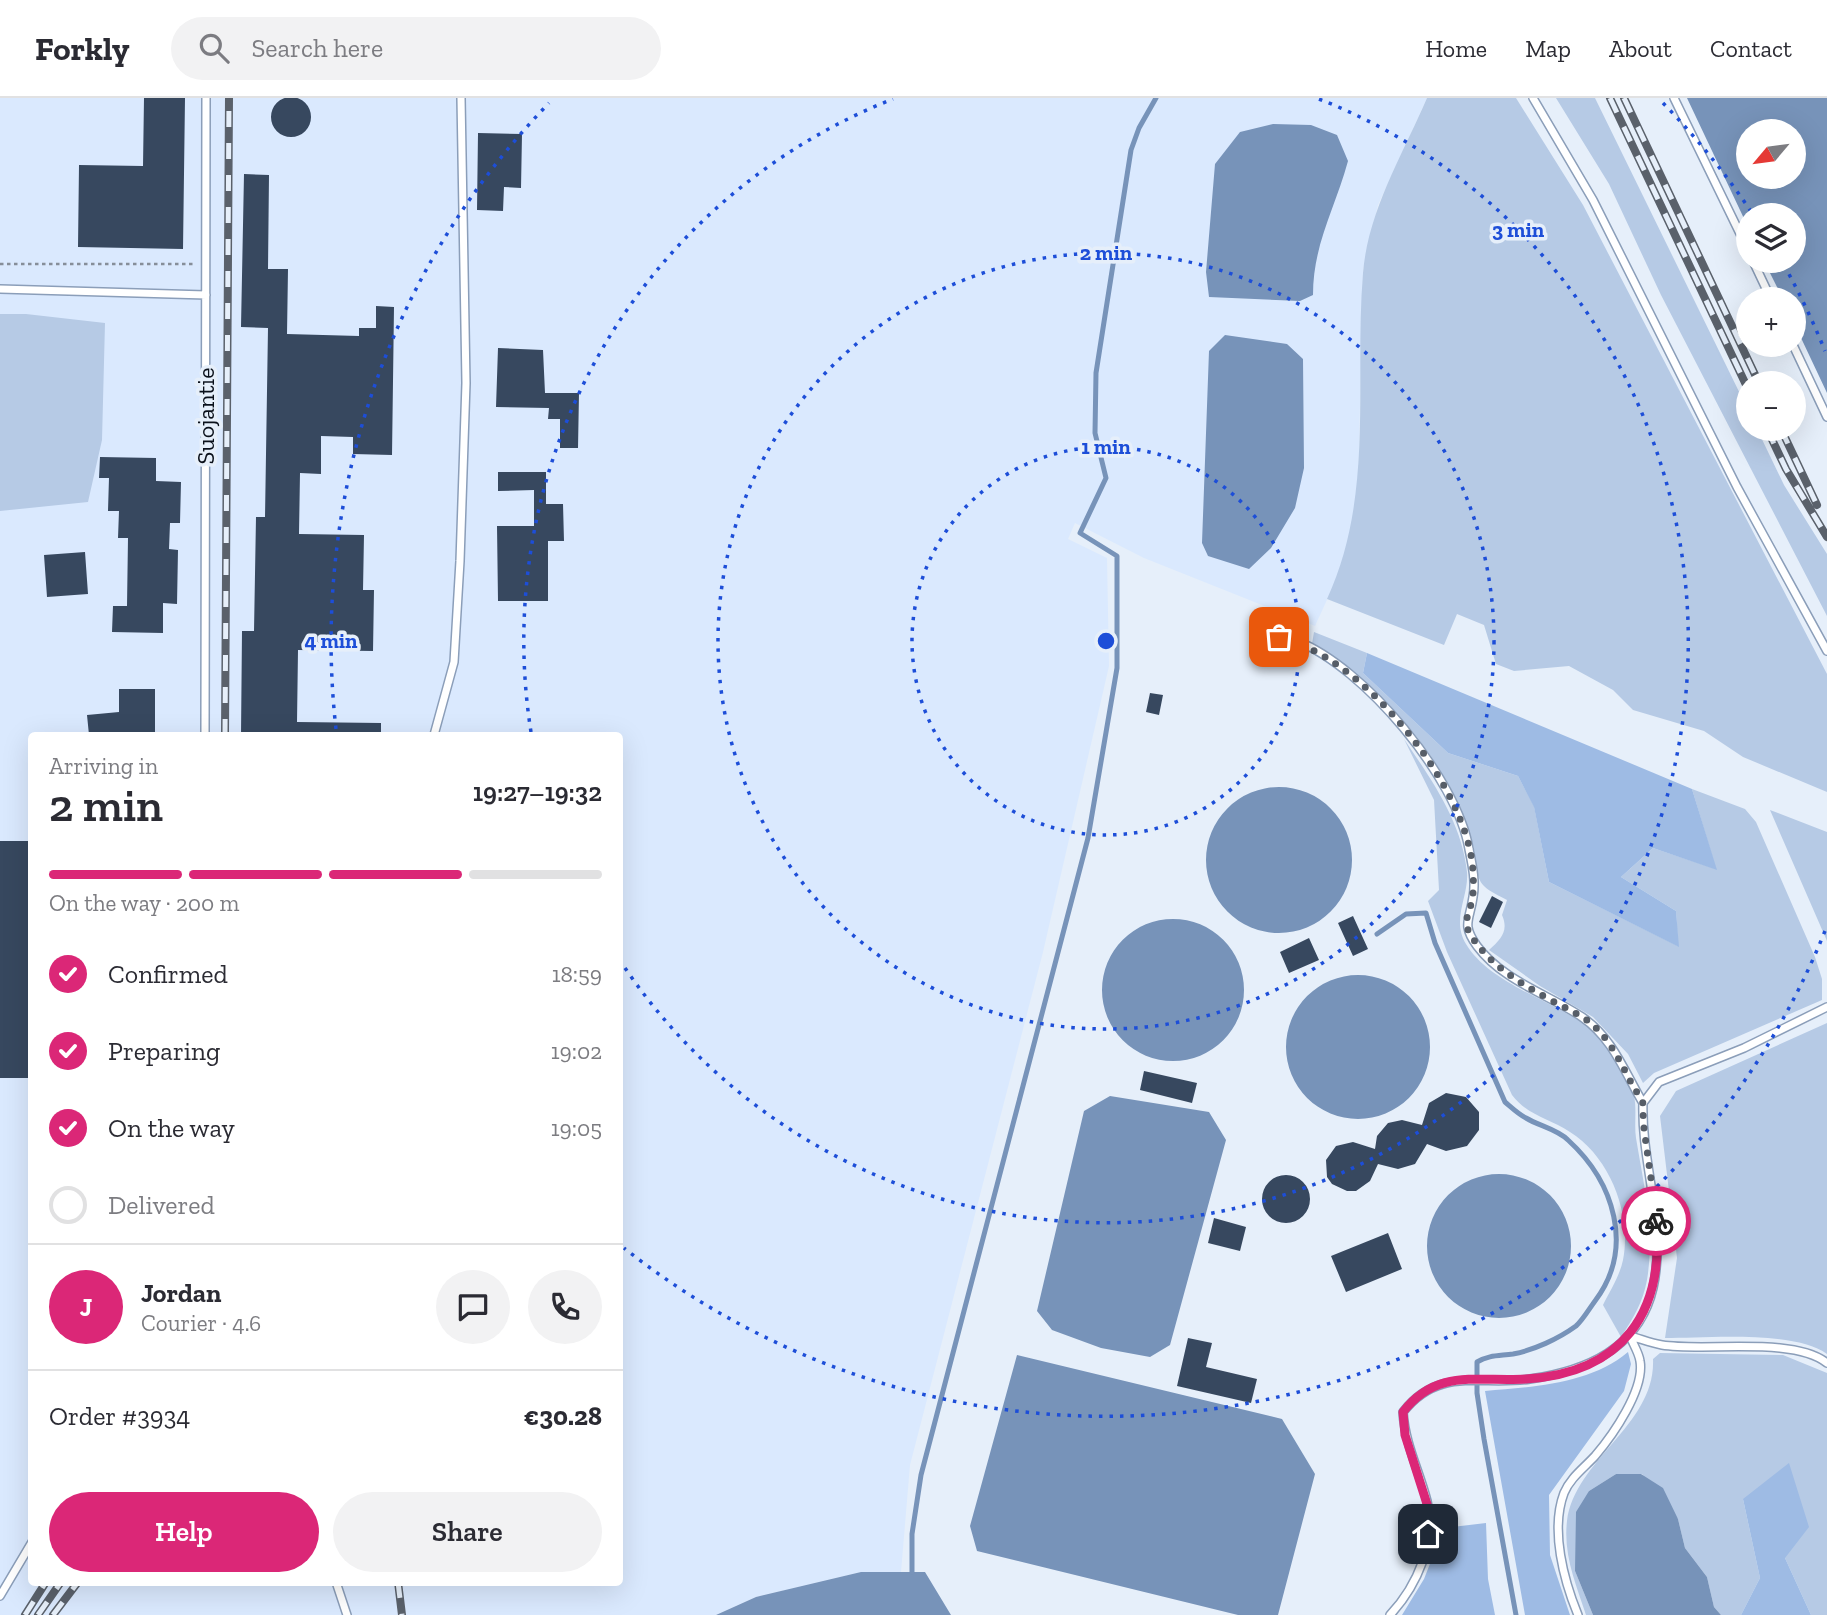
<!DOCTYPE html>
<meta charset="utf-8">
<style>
body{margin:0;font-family:"Zilla Slab",serif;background:#f2f2f3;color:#2b2b33;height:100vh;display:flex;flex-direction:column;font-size:26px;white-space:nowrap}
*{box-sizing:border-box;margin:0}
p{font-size:23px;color:#7c7c81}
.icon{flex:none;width:38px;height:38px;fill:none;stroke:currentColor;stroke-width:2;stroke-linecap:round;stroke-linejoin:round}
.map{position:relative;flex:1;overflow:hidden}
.side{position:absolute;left:28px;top:634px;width:595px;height:854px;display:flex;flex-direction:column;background:#fff;border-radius:7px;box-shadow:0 7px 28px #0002}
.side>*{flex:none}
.needle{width:46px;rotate:241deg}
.tools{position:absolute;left:1736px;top:21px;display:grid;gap:14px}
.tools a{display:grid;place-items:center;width:70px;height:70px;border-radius:50%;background:#fff;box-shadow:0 7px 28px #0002;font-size:35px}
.pin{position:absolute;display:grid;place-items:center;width:60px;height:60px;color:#fff;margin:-30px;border-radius:14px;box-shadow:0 4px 10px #0006}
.courier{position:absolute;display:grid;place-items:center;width:70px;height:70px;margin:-35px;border:5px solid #db2777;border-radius:50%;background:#fff;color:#222;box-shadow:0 2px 9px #0007}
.overview em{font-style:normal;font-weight:600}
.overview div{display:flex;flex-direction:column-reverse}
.overview{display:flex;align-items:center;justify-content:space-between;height:119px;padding:0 21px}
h1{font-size:46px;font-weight:600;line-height:52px}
.bar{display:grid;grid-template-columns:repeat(4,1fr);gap:10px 7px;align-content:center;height:84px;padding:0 21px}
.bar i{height:9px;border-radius:5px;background:#e1e1e2}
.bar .selected{background:#db2777}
.bar p{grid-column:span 4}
.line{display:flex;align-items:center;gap:18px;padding:0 21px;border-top:2px solid #e1e1e2}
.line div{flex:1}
.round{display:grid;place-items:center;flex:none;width:74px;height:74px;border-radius:37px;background:#f2f2f3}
ol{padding:0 21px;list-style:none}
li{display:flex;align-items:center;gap:21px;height:77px}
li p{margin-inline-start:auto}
li .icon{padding:7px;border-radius:50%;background:#db2777;color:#fff;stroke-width:4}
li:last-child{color:#7c7c81}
li i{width:38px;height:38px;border:4px solid #e1e1e2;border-radius:50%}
.button{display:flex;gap:14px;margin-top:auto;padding:14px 21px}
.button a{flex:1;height:80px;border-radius:42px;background:#db2777;color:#fff;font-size:28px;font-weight:600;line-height:80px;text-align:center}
.button a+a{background:#f2f2f3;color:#2b2b33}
header{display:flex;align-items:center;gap:42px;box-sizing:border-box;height:98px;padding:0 35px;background:#fff;border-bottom:2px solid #e1e1e2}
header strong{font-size:33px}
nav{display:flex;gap:38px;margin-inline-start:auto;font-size:24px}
.search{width:490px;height:63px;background:#f2f2f3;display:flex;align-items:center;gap:18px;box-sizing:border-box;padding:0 24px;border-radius:38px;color:#7c7c81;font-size:26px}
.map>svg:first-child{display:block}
</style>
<header>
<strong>Forkly</strong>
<div class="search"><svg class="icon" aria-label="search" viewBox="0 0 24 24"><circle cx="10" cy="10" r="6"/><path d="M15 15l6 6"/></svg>Search here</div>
<nav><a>Home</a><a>Map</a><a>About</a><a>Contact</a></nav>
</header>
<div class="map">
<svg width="1827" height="1517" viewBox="0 0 1827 1517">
<rect width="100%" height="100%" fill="#e6effa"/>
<path fill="#dae9fe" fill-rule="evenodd" d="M0 0H1427L1378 107 1363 172 1358 396 1342 469 1315 528 1144 460 1075 425 1068 441 1107 460 1109 568 1043 854 910 1367 901 1474H861L756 1499 716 1517H0ZM32 637H620V1484H32Z"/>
<path fill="#b6cae5" d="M1427 0H1516L1583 107 1827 576V694L1743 659 1704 633 1633 612 1613 592 1569 568 1514 573 1496 566 1484 527 1457 516 1444 547 1327 501C1375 397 1354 285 1363 175 1368 113 1403 56 1427 0Z
M1556 0H1595L1748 312V331H1757L1784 387 1827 456V518L1661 197 1609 86Z
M0 216H26L105 225 102 342 88 404 0 413Z
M1314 534 1367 555 1363 575 1448 655 1518 678 1534 708 1549 784 1678 848 1676 813 1621 779 1653 750 1716 771 1692 691 1745 711 1756 724 1815 859 1822 881V902L1654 975 1643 985 1628 956 1593 919 1540 888 1489 852C1501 841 1509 833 1502 817L1507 802C1500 798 1490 794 1484 788 1474 778 1477 760 1473 747 1468 725 1458 702 1446 682 1413 625 1368 581 1312 546Z
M1404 641C1431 681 1462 724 1467 774 1469 799 1451 821 1466 846 1491 888 1562 905 1596 935 1608 946 1631 982 1634 998 1637 1011 1634 1027 1636 1040 1644 1088 1655 1133 1647 1182 1643 1204 1633 1221 1621 1239L1603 1207C1610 1193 1620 1177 1623 1162 1632 1116 1610 1059 1570 1034 1549 1020 1528 1018 1512 997L1447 854 1428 803 1439 792 1434 702Z
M1770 712 1827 734V843Z
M1827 925V1256C1794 1232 1706 1240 1665 1240L1677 1160 1660 1018 1676 993Z
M1660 1255 1783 1257 1827 1275V1517H1811L1785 1460 1743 1401 1760 1480 1741 1517H1721L1714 1509 1707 1479 1685 1450 1678 1421 1642 1376H1616L1589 1393 1575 1473 1593 1517H1586C1576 1486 1563 1457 1567 1423 1575 1361 1656 1327 1653 1261Z"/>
<path fill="#9ebbe4" d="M1367 555 1692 691 1717 772 1653 750 1621 779 1676 813 1679 849 1549 784 1534 709 1518 678 1448 655 1363 575Z
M1628 1254 1631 1266 1624 1293 1549 1397 1550 1457 1570 1517H1525L1485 1293C1533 1289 1590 1286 1628 1254Z
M1789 1365 1809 1429 1785 1460 1811 1517H1741L1760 1480 1743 1401Z
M1486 1425 1488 1481 1495 1517H1402L1424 1481 1444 1430Z"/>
<path fill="#7793b9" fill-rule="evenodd" d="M1687 0H1827V295L1794 225V201H1783L1764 163H1794V117H1748V129ZM1748 33H1794V79H1748Z
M1273 26 1311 27 1337 37 1348 63C1335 111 1313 146 1313 197L1300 203 1209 199 1206 174 1215 66 1240 34Z
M1225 237 1287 246 1303 261 1304 370 1295 410 1271 450 1249 471 1208 458 1202 445 1209 253Z
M1206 762a73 73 0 1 1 146 0a73 73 0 1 1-146 0Z
M1102 892a71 71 0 1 1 142 0a71 71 0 1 1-142 0Z
M1286 949a72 72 0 1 1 144 0a72 72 0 1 1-144 0Z
M1110 998 1209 1014 1226 1042 1170 1247 1150 1259 1101 1250 1052 1232 1037 1213 1084 1013Z
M1427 1148a72 72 0 1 1 144 0a72 72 0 1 1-144 0Z
M1017 1257 1282 1321 1315 1376 1278 1517H1238L977 1453 970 1428Z
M1616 1376H1641L1663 1390 1678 1421 1685 1450 1707 1479 1714 1509 1721 1517H1593L1575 1473 1576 1414 1589 1393Z
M861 1474H925L951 1517H716L756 1499Z"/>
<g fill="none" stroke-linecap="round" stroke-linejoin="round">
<path stroke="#7793b9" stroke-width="5" d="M1377 836 1406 816 1426 815 1435 845 1505 1004C1511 1009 1518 1016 1526 1020 1539 1028 1557 1031 1568 1042 1614 1084 1635 1150 1595 1203 1589 1211 1583 1222 1576 1228 1558 1241 1534 1252 1513 1256 1499 1258 1489 1257 1477 1264V1295L1484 1341 1516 1517
M912 1474V1436L921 1377 1088 740 1117 570V458L1080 435 1106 380 1095 335 1096 275 1131 52 1139 30 1156 0"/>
</g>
<path fill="#37485f" d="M271 19a20 20 0 1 1 40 0a20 20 0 1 1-40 0Z
M144 0H185L183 151 78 149 79 67 143 68Z
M478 35 522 36 521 90 504 89 503 113 477 112Z
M244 76 269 77 268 171H288L287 236 359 238V230H376V208L394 209 392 357 353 356V339L321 338V376L300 375 299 436 364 437 363 492H374L373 553 298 552 297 624 381 625V637H241L242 533H254L256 419H265L268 230 241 229Z
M498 250 543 252 545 295H579L578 350H560V321H548L549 310 496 309Z
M100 359 156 360V383L181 384 180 425H170L169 451 178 452 177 506 163 505V535L112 534 113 508H127L128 440H118L119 413H108L109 380H99Z
M498 374H546V406H563L564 443H548V503H498L497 428H534V392L498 393Z
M85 454 88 496 47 499 44 457Z
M119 591H155V637H89L87 617 119 614Z
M1150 595 1163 597 1159 617 1146 614Z
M0 743H32V980H0Z
M1492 798 1503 804 1491 830 1479 824Z
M1353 818 1368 851 1353 858 1338 825Z
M1309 840 1319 862 1289 875 1280 854Z
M1144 973 1197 985 1192 1005 1140 992Z
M1446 995 1466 999 1479 1014V1032L1467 1048 1446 1053 1427 1046 1415 1066 1398 1071 1378 1066 1370 1083 1356 1093H1347L1332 1086 1327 1079 1326 1062 1336 1048 1353 1044 1375 1051 1377 1038 1388 1025 1402 1022 1422 1027 1429 1005Z
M1262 1101a24 24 0 1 1 48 0a24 24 0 1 1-48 0Z
M1214 1120 1246 1129 1240 1153 1208 1145Z
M1388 1135 1402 1171 1346 1194 1331 1158Z
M1188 1240 1212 1245 1206 1269 1257 1281 1251 1305 1177 1288Z"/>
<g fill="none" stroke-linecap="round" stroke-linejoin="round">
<g stroke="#8b9eb9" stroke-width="10">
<path id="lane" d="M1533 0 1593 102 1737 389 1827 553
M1674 0 1748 152
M1753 163 1771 201
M0 191 206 197
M1793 247 1827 319
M1261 534C1272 537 1286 539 1297 543 1364 569 1457 680 1469 751 1472 766 1476 783 1473 799 1470 822 1461 826 1477 848 1503 883 1548 896 1582 919 1613 940 1625 975 1643 1005
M205 637 206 0
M434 637 454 564 460 463 466 285 461 0
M1630 1238C1641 1241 1651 1245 1662 1247 1705 1254 1793 1238 1827 1265
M336 1484 347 1517
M0 1498 32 1444
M1390 1517C1417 1488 1437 1443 1427 1403 1419 1372 1405 1346 1403 1314 1439 1268 1480 1288 1530 1281 1586 1273 1639 1251 1653 1190 1667 1127 1641 1067 1643 1005L1659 984 1744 950 1827 909
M1578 1517C1564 1483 1550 1432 1564 1395 1570 1380 1584 1370 1595 1358 1613 1337 1645 1291 1640 1263 1639 1255 1633 1246 1630 1238"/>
</g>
<path stroke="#868e99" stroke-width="2.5" stroke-dasharray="3.5 3.5" stroke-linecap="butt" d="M0 166H196"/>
<use href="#lane" stroke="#fff" stroke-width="7"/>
<g stroke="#5a616b" stroke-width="8">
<path id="rail" d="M1610 0 1748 291
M1624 0 1759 285
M1767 331 1786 371 1827 439
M1781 331 1817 407
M225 637 229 0
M398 1484 402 1517
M25 1517 46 1484
M38 1517 61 1484
M53 1517 78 1484"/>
</g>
<use href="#rail" stroke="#e6effa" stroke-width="5" stroke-dasharray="16" stroke-linecap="butt"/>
</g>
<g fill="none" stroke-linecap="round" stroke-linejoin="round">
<path stroke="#575e68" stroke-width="7" stroke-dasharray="0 12.6" d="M1279 539C1360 559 1449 669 1469 748 1473 763 1474 780 1473 795 1473 810 1461 821 1470 836 1494 875 1540 896 1579 917 1607 933 1619 962 1633 988 1636 994 1642 1000 1643 1006 1644 1011 1643 1017 1643 1022 1647 1056 1653 1089 1656 1123"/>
<path stroke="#db2777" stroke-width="9" d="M1428 1436 1427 1406 1405 1337 1403 1314C1437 1270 1477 1284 1526 1281 1622 1275 1665 1215 1656 1123"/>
</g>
<g fill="none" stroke="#1d4ed8" stroke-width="3.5" stroke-dasharray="3.5 7">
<circle cx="1106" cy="543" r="194"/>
<circle cx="1106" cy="543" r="388"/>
<path d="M531 634A582 582 0 0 1 893 1M1319 1A582 582 0 1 1 621 864"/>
<path d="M1825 833A775 775 0 0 1 624 1150M336 631A775 775 0 0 1 549 5M1663 5A775 775 0 0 1 1752 115M1784 167A775 775 0 0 1 1825 253"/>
</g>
<g text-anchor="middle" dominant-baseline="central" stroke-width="7" stroke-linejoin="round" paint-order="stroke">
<g font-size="24" fill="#0a101a" stroke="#e6effa">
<text transform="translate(205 318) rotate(-90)">Suojantie</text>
</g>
</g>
<circle cx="1106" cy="543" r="10" fill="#1d4ed8" stroke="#e6effa" stroke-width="3.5"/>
<g font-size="21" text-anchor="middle" font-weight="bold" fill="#1d4ed8" stroke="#e6effa" stroke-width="7" stroke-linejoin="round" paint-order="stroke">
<text x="1518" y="139">3 min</text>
<text x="1106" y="162">2 min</text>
<text x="1106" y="356">1 min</text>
<text x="331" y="550">4 min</text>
</g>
</svg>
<div class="tools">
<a><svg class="needle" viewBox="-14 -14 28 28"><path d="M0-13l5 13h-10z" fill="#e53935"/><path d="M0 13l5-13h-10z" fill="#7c7c81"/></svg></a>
<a><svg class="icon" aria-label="layers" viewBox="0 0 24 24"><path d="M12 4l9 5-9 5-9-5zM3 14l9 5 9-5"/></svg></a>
<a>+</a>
<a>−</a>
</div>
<div class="pin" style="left:1279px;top:539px;background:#ea580c"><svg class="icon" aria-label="bag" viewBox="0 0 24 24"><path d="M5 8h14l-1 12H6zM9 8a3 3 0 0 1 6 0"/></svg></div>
<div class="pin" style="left:1428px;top:1436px;background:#1f2937"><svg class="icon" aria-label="home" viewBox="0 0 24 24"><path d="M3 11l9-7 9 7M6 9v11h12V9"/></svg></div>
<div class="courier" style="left:1656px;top:1123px"><svg class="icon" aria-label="bike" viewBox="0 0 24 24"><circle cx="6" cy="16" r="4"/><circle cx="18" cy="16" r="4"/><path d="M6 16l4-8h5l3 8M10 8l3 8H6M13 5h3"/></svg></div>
<section class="side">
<div class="overview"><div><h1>2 min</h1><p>Arriving in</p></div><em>19:27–19:32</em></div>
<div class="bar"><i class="selected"></i><i class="selected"></i><i class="selected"></i><i></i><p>On the way · 200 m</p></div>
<ol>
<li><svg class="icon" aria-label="check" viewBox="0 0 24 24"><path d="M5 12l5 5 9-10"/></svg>Confirmed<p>18:59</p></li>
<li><svg class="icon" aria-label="check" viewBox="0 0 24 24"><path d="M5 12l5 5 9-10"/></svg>Preparing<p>19:02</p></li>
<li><svg class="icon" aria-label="check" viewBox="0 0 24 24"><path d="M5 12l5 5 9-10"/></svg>On the way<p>19:05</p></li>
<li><i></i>Delivered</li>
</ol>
<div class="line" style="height:126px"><b class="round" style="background:#db2777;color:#fff">J</b><div><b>Jordan</b><p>Courier · 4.6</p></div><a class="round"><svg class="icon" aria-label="chat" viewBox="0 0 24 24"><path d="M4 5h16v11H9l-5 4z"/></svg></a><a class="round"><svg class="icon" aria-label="phone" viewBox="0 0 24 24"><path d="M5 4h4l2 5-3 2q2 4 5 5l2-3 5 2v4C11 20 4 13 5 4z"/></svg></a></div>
<div class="line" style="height:91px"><div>Order #3934</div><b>€30.28</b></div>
<div class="button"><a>Help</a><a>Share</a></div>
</section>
</div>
